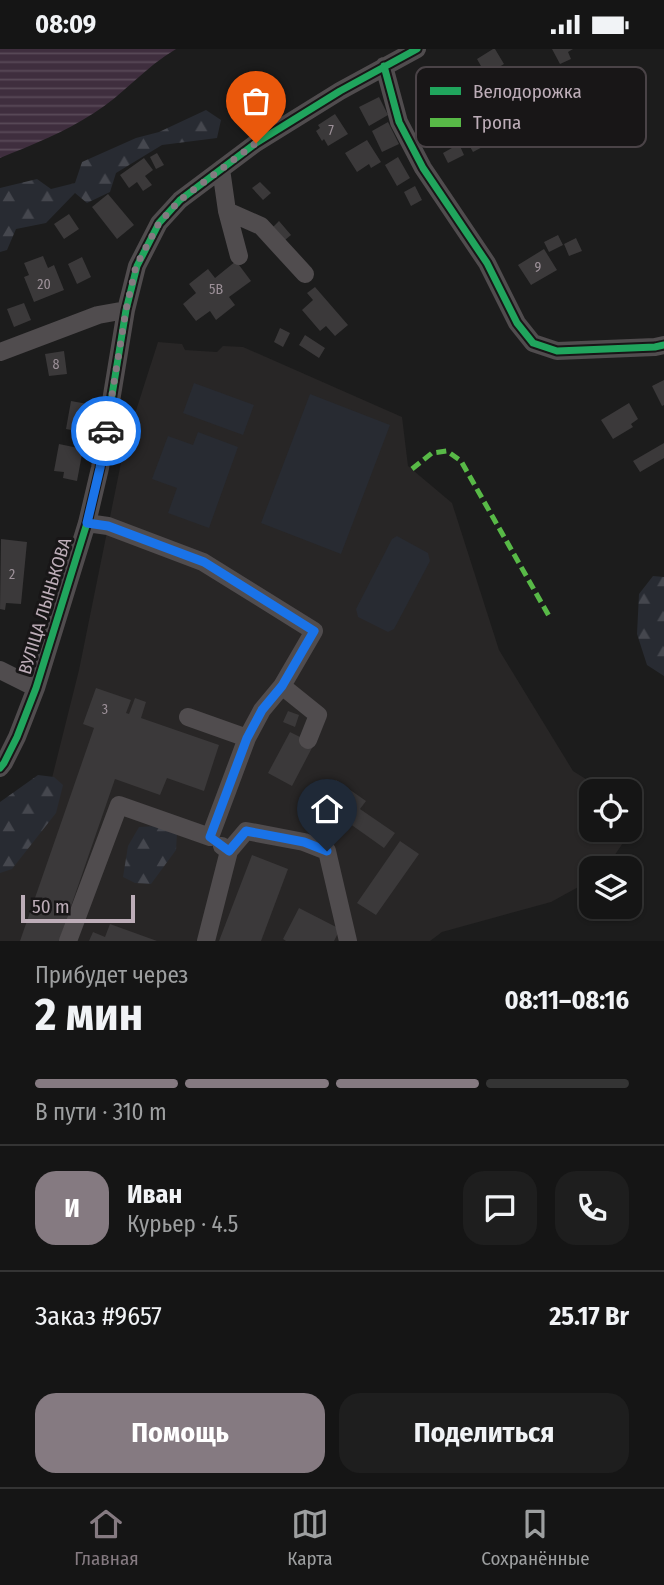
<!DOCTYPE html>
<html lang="ru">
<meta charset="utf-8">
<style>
body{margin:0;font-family:"Fira Sans Condensed",sans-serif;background:#1e1e1e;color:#f1f3f6;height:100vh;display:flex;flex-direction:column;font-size:26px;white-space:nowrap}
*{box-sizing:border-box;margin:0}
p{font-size:23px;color:#9d9fa0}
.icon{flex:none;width:38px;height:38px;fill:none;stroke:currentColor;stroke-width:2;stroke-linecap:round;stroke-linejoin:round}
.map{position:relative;height:892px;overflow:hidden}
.details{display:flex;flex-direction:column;background:#151515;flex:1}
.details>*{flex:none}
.buttons{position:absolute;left:579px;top:730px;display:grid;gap:14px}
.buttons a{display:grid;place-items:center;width:63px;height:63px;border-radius:14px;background:#151515;box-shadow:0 2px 5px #0004,0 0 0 2px #343434;font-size:35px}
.scale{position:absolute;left:21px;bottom:18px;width:114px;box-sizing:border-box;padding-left:7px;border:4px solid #bdadb8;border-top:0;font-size:19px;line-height:24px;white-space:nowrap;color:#bdadb8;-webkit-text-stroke:5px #181617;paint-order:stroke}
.pin{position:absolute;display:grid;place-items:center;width:60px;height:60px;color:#fff;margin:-72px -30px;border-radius:50% 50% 50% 0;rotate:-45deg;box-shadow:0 0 7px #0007}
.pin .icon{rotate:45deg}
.courier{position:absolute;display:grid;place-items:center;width:70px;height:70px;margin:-35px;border:5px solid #1a73e8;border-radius:50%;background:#fff;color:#222;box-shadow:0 2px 9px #0007}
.summary em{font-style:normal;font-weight:700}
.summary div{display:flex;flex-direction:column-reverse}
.summary{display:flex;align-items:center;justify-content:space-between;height:119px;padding:0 35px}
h1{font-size:46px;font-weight:700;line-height:52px}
.bar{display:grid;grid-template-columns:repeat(4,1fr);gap:10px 7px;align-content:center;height:84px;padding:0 35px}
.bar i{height:9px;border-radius:5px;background:#343434}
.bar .current{background:#857a81}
.bar p{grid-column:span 4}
.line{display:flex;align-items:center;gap:18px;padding:0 35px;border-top:2px solid #343434}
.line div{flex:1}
.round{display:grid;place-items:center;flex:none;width:74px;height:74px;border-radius:21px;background:#1e1e1e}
.action{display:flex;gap:14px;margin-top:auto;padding:14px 35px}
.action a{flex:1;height:80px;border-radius:21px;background:#857a81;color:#fff;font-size:28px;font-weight:700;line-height:80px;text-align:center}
.action a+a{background:#1e1e1e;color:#f1f3f6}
.status{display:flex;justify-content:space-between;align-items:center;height:49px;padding:0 35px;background:#151515;direction:ltr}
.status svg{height:19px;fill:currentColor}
.tab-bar{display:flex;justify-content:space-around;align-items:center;height:98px;border-top:2px solid #343434;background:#151515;font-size:19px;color:#9d9fa0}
.tab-bar a{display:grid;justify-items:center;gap:4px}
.tab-bar .current{color:#857a81}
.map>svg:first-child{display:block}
</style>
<div class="status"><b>08:09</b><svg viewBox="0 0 49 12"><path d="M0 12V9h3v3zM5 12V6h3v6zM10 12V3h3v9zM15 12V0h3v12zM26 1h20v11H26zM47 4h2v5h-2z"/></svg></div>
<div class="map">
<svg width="664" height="892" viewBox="0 0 664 892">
<defs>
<pattern id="forest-firs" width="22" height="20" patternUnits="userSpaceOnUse" patternTransform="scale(1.75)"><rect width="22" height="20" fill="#282b32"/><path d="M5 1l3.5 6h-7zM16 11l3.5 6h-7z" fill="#45474e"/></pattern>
<pattern id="water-rules" width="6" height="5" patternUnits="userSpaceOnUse" patternTransform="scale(1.75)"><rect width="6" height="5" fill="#3f2e3e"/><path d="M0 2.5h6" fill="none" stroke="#594a58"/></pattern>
</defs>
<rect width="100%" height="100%" fill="#1c1c1c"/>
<path fill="#282626" d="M158 293 182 295 185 301 217 303 223 297 243 298 402 368 408 417 452 454 499 601 573 722 605 742H592V780H630V758L631 759 635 776 606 819H592L591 831 551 853 442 883 430 892H0V759L52 729 79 621 124 399Z"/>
<path fill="url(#forest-firs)" d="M206 61 221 71 217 89 162 96 116 124 110 143 87 154 75 144 46 174 16 180 7 201 0 203V139L37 130 51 140 75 134 82 113 136 89 159 83Z
M653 527 664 528V627L647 616 637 585 639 545Z
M38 726 54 728 63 736 56 764 12 820 0 824V753Z
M157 777 177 785 176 801 151 835 135 834 123 828 128 797 139 778Z"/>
<path fill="#282b32" d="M194 334 254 356 243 386 183 364Z
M310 345 390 376 341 505 261 474Z
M198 383 238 398 209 479 168 464 177 439 152 430 168 387 193 396Z
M397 487 428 504 430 512 394 580 388 583 358 568 356 560 392 490Z"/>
<path fill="url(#water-rules)" d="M0 0H176C145 18 123 46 94 64 65 83 32 96 0 109Z"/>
<path fill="#3b393a" d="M493 0H495L504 15 486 26 477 10Z
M552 0H573L568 3 571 10 560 15Z
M379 48 388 66 369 77 359 58Z
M335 65 348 85 328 97 324 90 322 92 316 82 320 79 318 76Z
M388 73 399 95 382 103 372 82Z
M483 86 488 95 473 103 468 94Z
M367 91 381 113 371 119 369 115 357 123 345 104Z
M459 95 464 106 448 114 443 104Z
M157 104 164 116 156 120 150 108Z
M398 108 410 129 397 137 385 116Z
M144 109 153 121 145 127 152 136 143 142 137 133 129 139 120 126Z
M260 133 271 144 263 151 252 139Z
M415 137 422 151 411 157 404 143Z
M108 145 134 176 117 190 92 158Z
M69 165 79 180 64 190 54 175Z
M279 172 291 186 285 191 273 178Z
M558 186 563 196 549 203 544 193Z
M576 189 582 202 569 207 564 195Z
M544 200 557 221 531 236 518 216Z
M43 207 48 219 54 216 64 241 34 253 24 228 29 226 24 214Z
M82 208 91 228 77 235 68 215Z
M236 212 251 232 229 248 235 256 216 271 210 262 196 272 183 255 196 244 189 235 208 220 215 229Z
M315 238 348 276 335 287 326 277 320 282 302 261 313 251 307 244Z
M24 254 31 271 14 278 7 260Z
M280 279 290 284 283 298 274 293Z
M305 286 325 299 319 309 299 296Z
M64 302 67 325 49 327 45 305Z
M664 331V356L662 357 652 337Z
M71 352 93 356 88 384 66 380Z
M629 354 638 370 631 375 633 378 613 390 601 371Z
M664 394V409L640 423 633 412Z
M59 395 83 400 77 432 63 429 64 423 54 422Z
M1 490 27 493 21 555 6 554 5 561 0 560Z
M96 639 131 651 126 664 129 665 135 649 146 653 141 669 219 696 204 742 167 729 160 746 115 730 59 892H20L94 679 83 675Z
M288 662 299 666 295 678 283 673Z
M290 683 314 695 292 737 268 724Z
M336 731 366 752 360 760 395 784 384 799 332 762 330 766 317 758Z
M400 792 419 805 376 866 357 854Z
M252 806 288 820 261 892H219Z
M299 859 340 880 334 892H286L283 890Z
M110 875 157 892H89L93 883 105 888Z"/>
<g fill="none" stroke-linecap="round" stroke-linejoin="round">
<path stroke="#504c4e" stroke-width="18" d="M384 17 399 73 423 119 487 214 517 274 533 294 557 302 655 298 664 296
M221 120 227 162 239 207
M227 162 261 177 305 225
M0 303 98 266 126 261
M0 621 36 639
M282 637 318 666 308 691
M188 668 247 689
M0 719 4 714 17 688 36 639 87 474 100 419 126 261 137 217 159 174 180 151 256 94 340 42 417 0
M229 802 246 782 304 793 327 802 348 892
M68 892 119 756 210 788 247 689 262 661 282 637 314 582 203 513 108 477 87 474
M206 892 229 802 222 797"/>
<path stroke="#58b947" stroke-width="5" stroke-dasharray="10 5" stroke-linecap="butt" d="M412 420 432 404 447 402 461 412 549 567"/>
<g stroke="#181617" stroke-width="11">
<path id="cycleway" d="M384 17 399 73 423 119 487 214 517 274 533 294 557 302 655 298 664 296
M0 719 4 714 17 688 36 639 87 474 100 419 126 261 137 217 159 174 180 151 256 94 340 42 417 0"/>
</g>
<use href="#cycleway" stroke="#20a55d" stroke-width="7"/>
</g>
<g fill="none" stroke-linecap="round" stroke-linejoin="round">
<path stroke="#857a81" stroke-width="7" stroke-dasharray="0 12.6" d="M106 382 126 261 136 217 159 174 180 151 256 94"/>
<path stroke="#1a73e8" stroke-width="9" d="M106 382 100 419 87 474 108 477 204 513 314 582 282 637 262 661 247 689 210 788 229 802 246 782 304 793 327 802"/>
</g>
<g text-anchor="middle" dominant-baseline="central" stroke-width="6" stroke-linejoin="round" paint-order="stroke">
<g font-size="14" fill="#9c9098">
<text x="331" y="81">7</text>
<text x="538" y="218">9</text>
<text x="44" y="235">20</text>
<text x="216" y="240">5В</text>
<text x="56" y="315">8</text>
<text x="12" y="525">2</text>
<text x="105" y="660">3</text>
</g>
<g font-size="18" fill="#bdadb8" stroke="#181617">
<text transform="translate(45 557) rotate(-73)">ВУЛІЦА ЛЫНЬКОВА</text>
</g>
</g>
<rect x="416" y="18" width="230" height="80" rx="10" fill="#181617" stroke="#4a4347" stroke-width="2"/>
<rect x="430" y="38" width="31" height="8" fill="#20a55d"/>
<rect x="430" y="69" width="31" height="9" fill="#58b947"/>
<g font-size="19" fill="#bdadb8">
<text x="473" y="49">Велодорожка</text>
<text x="473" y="80">Тропа</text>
</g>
</svg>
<div class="buttons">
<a><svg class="icon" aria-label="locate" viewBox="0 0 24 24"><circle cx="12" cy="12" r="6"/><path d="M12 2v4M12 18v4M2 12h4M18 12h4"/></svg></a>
<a><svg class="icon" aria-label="layers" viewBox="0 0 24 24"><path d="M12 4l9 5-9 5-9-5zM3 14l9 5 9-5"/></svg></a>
</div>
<div class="scale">50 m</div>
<div class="pin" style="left:256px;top:94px;background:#ea580c"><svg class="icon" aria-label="bag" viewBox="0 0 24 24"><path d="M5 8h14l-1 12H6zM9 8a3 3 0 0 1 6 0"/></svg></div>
<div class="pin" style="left:327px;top:802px;background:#1f2937"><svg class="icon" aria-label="home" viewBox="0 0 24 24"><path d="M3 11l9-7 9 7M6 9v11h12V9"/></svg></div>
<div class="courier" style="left:106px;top:382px"><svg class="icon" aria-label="car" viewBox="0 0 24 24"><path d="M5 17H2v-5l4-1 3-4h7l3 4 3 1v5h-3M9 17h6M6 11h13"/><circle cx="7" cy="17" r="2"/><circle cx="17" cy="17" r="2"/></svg></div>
</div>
<section class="details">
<div class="summary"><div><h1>2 мин</h1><p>Прибудет через</p></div><em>08:11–08:16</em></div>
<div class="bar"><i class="current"></i><i class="current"></i><i class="current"></i><i></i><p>В пути · 310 m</p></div>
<div class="line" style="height:126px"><b class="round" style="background:#857a81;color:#fff">И</b><div><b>Иван</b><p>Курьер · 4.5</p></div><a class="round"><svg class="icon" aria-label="chat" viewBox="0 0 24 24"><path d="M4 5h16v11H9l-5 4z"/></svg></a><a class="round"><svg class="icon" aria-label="phone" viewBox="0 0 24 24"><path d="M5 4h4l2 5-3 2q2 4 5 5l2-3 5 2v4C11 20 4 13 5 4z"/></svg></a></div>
<div class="line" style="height:91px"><div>Заказ #9657</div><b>25.17 Br</b></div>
<div class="action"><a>Помощь</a><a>Поделиться</a></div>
</section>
<nav class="tab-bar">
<a class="current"><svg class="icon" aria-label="home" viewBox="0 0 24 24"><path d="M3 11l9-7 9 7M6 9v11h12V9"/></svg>Главная</a>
<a><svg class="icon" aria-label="map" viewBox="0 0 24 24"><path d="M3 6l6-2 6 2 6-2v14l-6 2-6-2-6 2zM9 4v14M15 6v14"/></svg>Карта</a>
<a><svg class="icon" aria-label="saved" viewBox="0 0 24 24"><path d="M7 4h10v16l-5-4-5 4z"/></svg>Сохранённые</a>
</nav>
